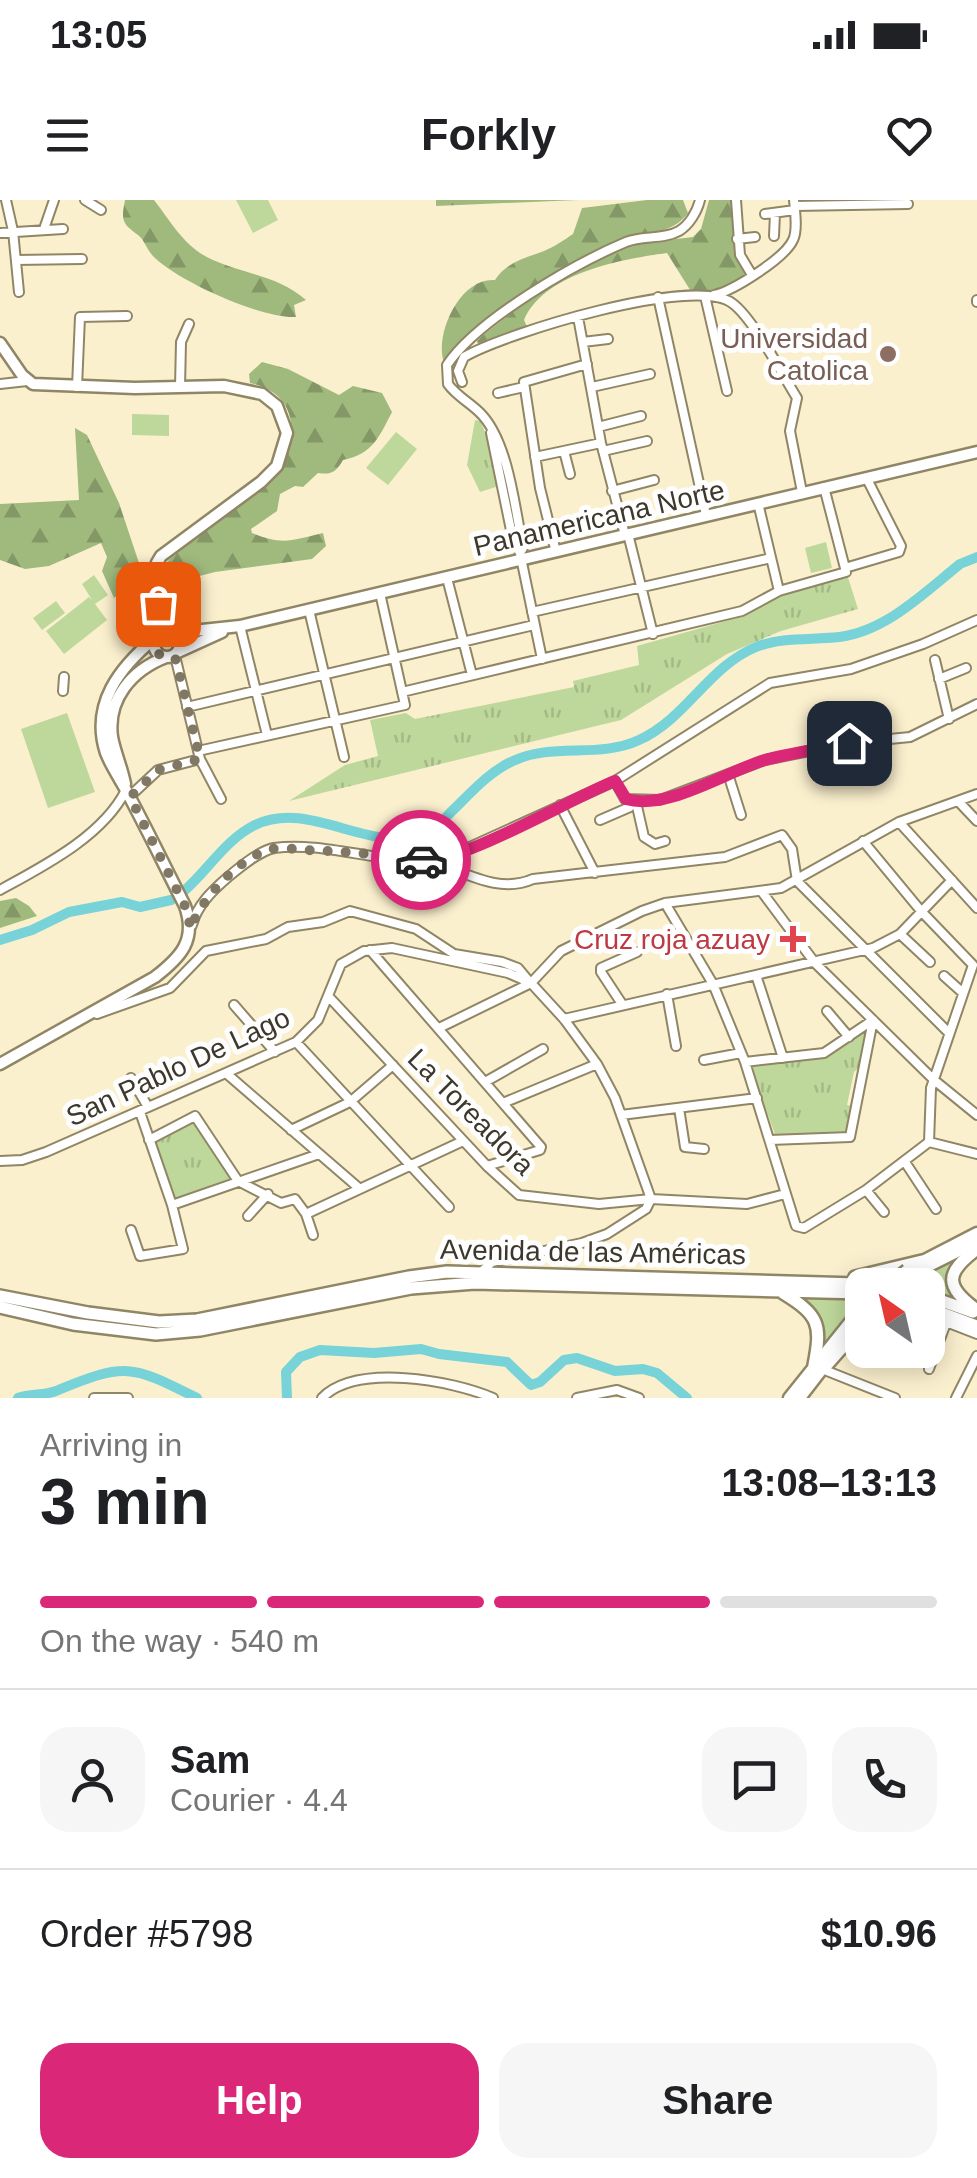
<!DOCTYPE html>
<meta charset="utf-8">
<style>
body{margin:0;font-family:Arial,sans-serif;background:#f6f6f6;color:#202124;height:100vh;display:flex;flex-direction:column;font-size:38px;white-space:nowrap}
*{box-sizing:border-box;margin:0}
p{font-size:32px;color:#757577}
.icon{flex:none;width:55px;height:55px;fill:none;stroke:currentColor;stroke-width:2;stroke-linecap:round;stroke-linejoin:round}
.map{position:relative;height:1198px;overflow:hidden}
.drawer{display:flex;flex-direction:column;background:#fff;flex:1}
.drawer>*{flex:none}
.needle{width:65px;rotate:326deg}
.fabs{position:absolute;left:845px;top:1068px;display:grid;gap:20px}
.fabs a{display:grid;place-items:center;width:100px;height:100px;border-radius:20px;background:#fff;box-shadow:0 5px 25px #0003;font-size:50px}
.pin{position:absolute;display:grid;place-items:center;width:85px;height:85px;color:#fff;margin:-42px;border-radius:20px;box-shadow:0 5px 15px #0006}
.courier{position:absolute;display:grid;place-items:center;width:100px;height:100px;margin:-50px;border:8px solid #db2777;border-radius:50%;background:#fff;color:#222;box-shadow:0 2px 12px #0007}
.overview em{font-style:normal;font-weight:600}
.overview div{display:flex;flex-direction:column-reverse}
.overview{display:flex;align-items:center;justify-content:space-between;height:170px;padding:0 40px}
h1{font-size:65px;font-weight:600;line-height:75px}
.bar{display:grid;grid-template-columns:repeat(4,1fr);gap:15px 10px;align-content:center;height:120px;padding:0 40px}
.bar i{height:12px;border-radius:8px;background:#e0e0e0}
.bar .on{background:#db2777}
.bar p{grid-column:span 4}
.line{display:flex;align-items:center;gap:25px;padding:0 40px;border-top:2px solid #e0e0e0}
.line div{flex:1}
.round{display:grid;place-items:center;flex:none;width:105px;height:105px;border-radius:30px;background:#f6f6f6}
.button{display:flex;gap:20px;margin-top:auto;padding:20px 40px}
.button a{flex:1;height:115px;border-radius:30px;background:#db2777;color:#fff;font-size:40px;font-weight:600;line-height:115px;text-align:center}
.button a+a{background:#f6f6f6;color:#202124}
.status{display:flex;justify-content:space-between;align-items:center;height:70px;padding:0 50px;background:#fff;direction:ltr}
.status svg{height:28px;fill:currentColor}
header{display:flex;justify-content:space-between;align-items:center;height:130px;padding:0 40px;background:#fff;font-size:45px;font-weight:600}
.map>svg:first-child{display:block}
</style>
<div class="status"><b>13:05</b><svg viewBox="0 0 49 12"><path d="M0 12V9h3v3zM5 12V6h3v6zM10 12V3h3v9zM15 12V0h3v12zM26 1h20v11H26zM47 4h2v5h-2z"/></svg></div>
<header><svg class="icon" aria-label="menu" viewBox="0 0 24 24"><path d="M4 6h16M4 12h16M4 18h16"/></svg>Forkly<svg class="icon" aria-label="heart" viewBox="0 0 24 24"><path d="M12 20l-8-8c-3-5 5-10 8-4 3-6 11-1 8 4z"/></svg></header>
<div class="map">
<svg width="977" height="1198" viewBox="0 0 977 1198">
<defs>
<pattern id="forest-firs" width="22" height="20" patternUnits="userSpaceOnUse" patternTransform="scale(2.5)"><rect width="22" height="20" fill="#a0ba7d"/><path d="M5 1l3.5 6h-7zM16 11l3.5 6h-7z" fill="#849867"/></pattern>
<pattern id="park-tufts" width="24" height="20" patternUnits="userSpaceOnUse" patternTransform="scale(2.5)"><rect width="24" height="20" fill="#bed89b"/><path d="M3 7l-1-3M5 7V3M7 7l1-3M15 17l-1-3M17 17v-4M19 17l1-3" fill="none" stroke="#a4ba86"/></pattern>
</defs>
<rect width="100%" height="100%" fill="#fbf0ce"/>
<path fill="#bed89b" d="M236 0H268L278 20 253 33Z
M132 214 169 215V236L132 235Z
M396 232 417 249 388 285 366 268Z
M826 342 832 368 811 373 805 348Z
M94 375 108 395 95 404 107 420 64 454 46 431 89 397 92 400 82 384Z
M56 401 65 413 42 430 33 418Z
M67 513 95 592 48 608 21 529Z
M963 1055C948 1071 946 1082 955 1102L928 1093V1085H910Z
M807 1097H862V1099L822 1147C824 1125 820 1111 801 1099Z"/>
<path fill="url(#forest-firs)" d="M125 0H154C172 23 185 48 213 60 244 74 279 76 306 100L294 105 296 117C262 119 180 82 155 58 149 53 146 45 142 39 137 33 128 29 125 23 121 16 124 7 125 0Z
M436 0H578L436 6Z
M647 0H683L688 13C676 30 657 32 637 36L484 123 444 163C434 134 460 77 495 80 506 62 526 58 544 51 554 47 564 40 573 34L582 8Z
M709 0H733L736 57 747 77 719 91 692 93 667 53C622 59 544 73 524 120L528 129 479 147 477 141 482 136 533 96 615 51 634 44 693 37 701 29Z
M262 162 288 169 339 195 353 186 382 193 392 212C379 237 373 254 343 260 336 272 332 275 318 273L303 287 295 286 280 294 277 311 251 329 252 333C283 346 292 340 323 333L326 346 312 359 215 372 192 378 177 370 159 373C191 322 300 293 291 223 288 199 271 188 250 183L249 174Z
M75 228 87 235 119 303 142 372 114 398 102 371 107 357 101 343 49 366 25 369 0 360V304L79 300Z
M16 698 29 706 37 716 0 728V701Z"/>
<path fill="url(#park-tufts)" d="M475 220 480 221 488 238 499 286 480 292 467 265Z
M847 374 858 409 781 431 727 454 621 520 289 601 345 565 378 556 370 520 406 513 415 519 574 487 573 481 639 465 637 446 747 415 791 390Z
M864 833 866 835 861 866 854 872 847 905 853 906 848 933 776 937 751 869 753 864 824 856Z
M196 917 233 980 175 1000 153 940Z"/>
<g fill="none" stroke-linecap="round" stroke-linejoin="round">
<path stroke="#77d3d7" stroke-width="10" d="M184 691C209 669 225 640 255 625 313 597 375 661 433 630 439 627 444 619 449 614 468 596 488 572 513 561 553 542 599 559 639 540 686 519 708 467 756 447 781 437 812 440 839 437 886 431 924 393 960 364L977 357
M0 740 32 730 69 712 122 702 140 707 171 700
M18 1198C31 1193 43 1196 56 1191 126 1162 131 1165 197 1198
M287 1198 286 1172 300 1157 320 1150 374 1153 421 1149 439 1154 507 1162 531 1185 540 1182 564 1160 577 1158 615 1171 643 1169 657 1173 687 1198"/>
<g stroke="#908666" stroke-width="12">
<path id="street" d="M6 0 13 31 19 92
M85 0 101 10
M736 0 740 55 752 75
M795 6 908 4
M765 14 795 10
M44 29 54 0
M0 33 63 29
M774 36 775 13
M737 39 755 37
M16 60 82 59
M714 95C733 91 785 58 793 40 798 30 795 11 794 0
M705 96 727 191
M658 97 706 315
M977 100V102
M578 117 601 243 625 335
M583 142 608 139
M462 182 458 171 464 157C505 133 694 75 732 103 753 118 782 174 797 198L790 231 802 292
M0 184 27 181
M77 187 80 117 127 116
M180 187 181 142 189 124
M592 187 650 174
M498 193 524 187
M598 227 641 216
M491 233 513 340 520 353
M564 251 570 274
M603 251 647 241
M535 257 601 243
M612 291 654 280
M758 303 779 391
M628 334 653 434
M556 352 540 288 524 182 587 164
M845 368 899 352 901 346 867 279
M447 378 472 475
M309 410 344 557
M532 412 771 358
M240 426 267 535
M172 456 176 460 200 559 221 599
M542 459 520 353 523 348C515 309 509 246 483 216 473 204 457 197 448 184L447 165C477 120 574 64 626 42 642 35 663 40 679 31 689 25 697 12 700 0
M935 460 949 519
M939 479 966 468
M63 491 64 477
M402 492 742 411 779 391 846 372 824 287
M187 507 534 425
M198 551 405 505 380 393
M728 574 741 615
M615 581 625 599 660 600 765 560 849 543 910 537 977 504
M129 597 158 570 200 559
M958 601 977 621
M636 602 644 637 655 644 665 641
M560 605 595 673
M600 620 630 607V600
M899 622 977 708
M434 662C467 673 499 694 533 679L725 657 782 635 792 649 797 681 949 833
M0 690C44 666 103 636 126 590
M762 692 815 763 934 880 977 915
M665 703 713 784 745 862 796 1026 804 1028 866 990 929 942 931 888 973 765 921 711 863 641
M192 725C197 705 213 690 228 677 240 667 259 651 274 648 330 640 397 671 450 656L615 581 770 483 851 469 923 444 977 420
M900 734 930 762
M370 750 541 947 540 950 487 966
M756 775 783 858
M944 776 963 793
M667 794 676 846
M330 798 487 966 519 995 599 1004 651 999 747 1004 785 994
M622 804 601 772V768L637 752
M234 805 275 852
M827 811 849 837
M97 814 170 788 206 751 266 739 288 727 323 722 350 711 416 729 454 754 502 762 518 768 528 780
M564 819 873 748 900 734 952 680
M439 828 531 783 561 751 642 711 665 703 781 688 899 622 977 594
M296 842 449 1007
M704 860 741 853
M745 862 824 853 873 820
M227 874 360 989
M131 878 148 907
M485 882 543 849
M503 903 597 864
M679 908 685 947 704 949
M621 915 757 898
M291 930 350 902 393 865
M149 940 195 916 238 981 281 1003 295 999 306 1014 463 941
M770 940 850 937 873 820
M929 942 977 954
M0 961 22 960 46 952 296 842 318 820 341 764 364 751 392 748 508 773 531 783 564 819 597 864 615 898 651 999
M905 962 936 1009
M866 990 884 1012
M172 1005 319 954
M306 1014 313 1035
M248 1016 268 994
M131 1030 140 1056 183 1049 172 1005 140 912
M479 1074 492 1062 582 1043 607 1034 646 1009 651 999
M928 1115 977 1134
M822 1169 895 1198
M929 1169 946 1123
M94 1198H128
M322 1198C356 1163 452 1180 493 1198
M577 1198 617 1190 639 1198
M956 1198 977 1156"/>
</g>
<g stroke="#908666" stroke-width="15">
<path id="secondary" d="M0 143 22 175 33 184 135 188 224 186 262 194 277 206 287 233 277 266 261 282 161 356C144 380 157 411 173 432
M154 444a13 13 0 1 1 26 0a13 13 0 1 1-26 0Z
M174 433 240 426 977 252
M178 452 222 432
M125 584C122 568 115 553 112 537 107 499 132 470 166 457
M0 864 155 777C181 757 197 740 185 706 166 669 148 631 128 594 121 580 112 568 106 553 90 504 120 467 155 438
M917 1064 977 1033
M900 1085 927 1067 977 1042
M789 1198 862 1107
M800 1198 827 1163"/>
</g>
<g stroke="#908666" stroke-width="16">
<path id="primary" d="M977 1049C945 1073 944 1086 977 1110
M855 1077 922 1061
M783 1093C819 1115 822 1124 814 1165
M0 1096 88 1113 159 1122 197 1120 409 1077 447 1072 891 1085
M928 1096 973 1112
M0 1107 73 1124 156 1134 200 1130 411 1088 475 1083 862 1093
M928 1108 977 1126
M824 1168 862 1125"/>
</g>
<use href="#street" stroke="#fff" stroke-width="8"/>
<use href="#secondary" stroke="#fff" stroke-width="10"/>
<use href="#primary" stroke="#fff" stroke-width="11"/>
<g stroke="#908666" stroke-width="15" stroke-linecap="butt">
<path id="secondary-bridge" d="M888 1085 907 1070"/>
</g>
<use href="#secondary-bridge" stroke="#fff" stroke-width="10"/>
</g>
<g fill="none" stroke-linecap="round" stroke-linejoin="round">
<path stroke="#807864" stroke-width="10" stroke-dasharray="0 18" d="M158 404 162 424 154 447 158 454 172 456 176 460 200 559 158 570 130 597 185 706 191 729C199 700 242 655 272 649 281 647 294 649 303 650 343 651 382 655 421 660"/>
<path stroke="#db2777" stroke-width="12" d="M421 660C461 664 571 598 615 581L626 599C667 611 725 572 765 560 792 553 821 549 849 543"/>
</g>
<circle fill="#8d6e63" stroke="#fefefe" stroke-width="4" cx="888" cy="154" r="10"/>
<path fill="#e0444e" stroke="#fefefe" stroke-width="4" d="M788 724h10v10h10v10h-10v10h-10v-10h-10v-10h10z"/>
<g text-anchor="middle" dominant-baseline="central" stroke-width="10" stroke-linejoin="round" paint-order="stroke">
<g font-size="28" fill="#785e54" stroke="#fefefe" text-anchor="end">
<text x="868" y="138">Universidad<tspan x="868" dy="32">Catolica</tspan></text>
</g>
<g font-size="28" fill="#3d382b" stroke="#fefefe">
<text transform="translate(599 318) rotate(-13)">Panamericana Norte</text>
<text transform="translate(178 867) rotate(-25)">San Pablo De Lago</text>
<text transform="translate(471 912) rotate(45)">La Toreadora</text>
<text transform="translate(593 1052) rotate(1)">Avenida de las Américas</text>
</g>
<g font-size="28" fill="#be3a42" stroke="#fefefe" text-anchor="end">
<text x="770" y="739">Cruz roja azuay</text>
</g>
</g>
</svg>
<div class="fabs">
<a><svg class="needle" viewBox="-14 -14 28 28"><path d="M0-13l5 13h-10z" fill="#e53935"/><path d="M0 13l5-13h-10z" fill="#757577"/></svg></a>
</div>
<div class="pin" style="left:158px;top:404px;background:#ea580c"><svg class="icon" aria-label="bag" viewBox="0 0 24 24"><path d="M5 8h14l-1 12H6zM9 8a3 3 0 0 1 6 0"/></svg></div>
<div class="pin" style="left:849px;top:543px;background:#1f2937"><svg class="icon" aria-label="home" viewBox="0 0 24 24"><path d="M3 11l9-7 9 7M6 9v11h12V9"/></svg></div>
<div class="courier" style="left:421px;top:660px"><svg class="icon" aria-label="car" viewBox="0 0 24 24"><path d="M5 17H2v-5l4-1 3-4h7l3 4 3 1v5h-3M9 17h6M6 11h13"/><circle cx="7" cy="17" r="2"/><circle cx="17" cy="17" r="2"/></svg></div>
</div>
<section class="drawer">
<div class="overview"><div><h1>3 min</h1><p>Arriving in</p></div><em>13:08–13:13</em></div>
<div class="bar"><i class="on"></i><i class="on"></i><i class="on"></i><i></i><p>On the way · 540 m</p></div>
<div class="line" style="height:180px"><a class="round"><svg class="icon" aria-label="person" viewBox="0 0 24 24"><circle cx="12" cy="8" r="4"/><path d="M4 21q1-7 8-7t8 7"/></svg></a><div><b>Sam</b><p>Courier · 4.4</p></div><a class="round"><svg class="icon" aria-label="chat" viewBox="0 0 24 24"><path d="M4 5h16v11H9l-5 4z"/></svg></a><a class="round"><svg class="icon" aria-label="phone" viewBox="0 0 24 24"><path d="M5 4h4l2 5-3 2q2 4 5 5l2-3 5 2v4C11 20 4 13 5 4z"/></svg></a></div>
<div class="line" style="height:130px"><div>Order #5798</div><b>$10.96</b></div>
<div class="button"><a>Help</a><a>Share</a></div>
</section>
